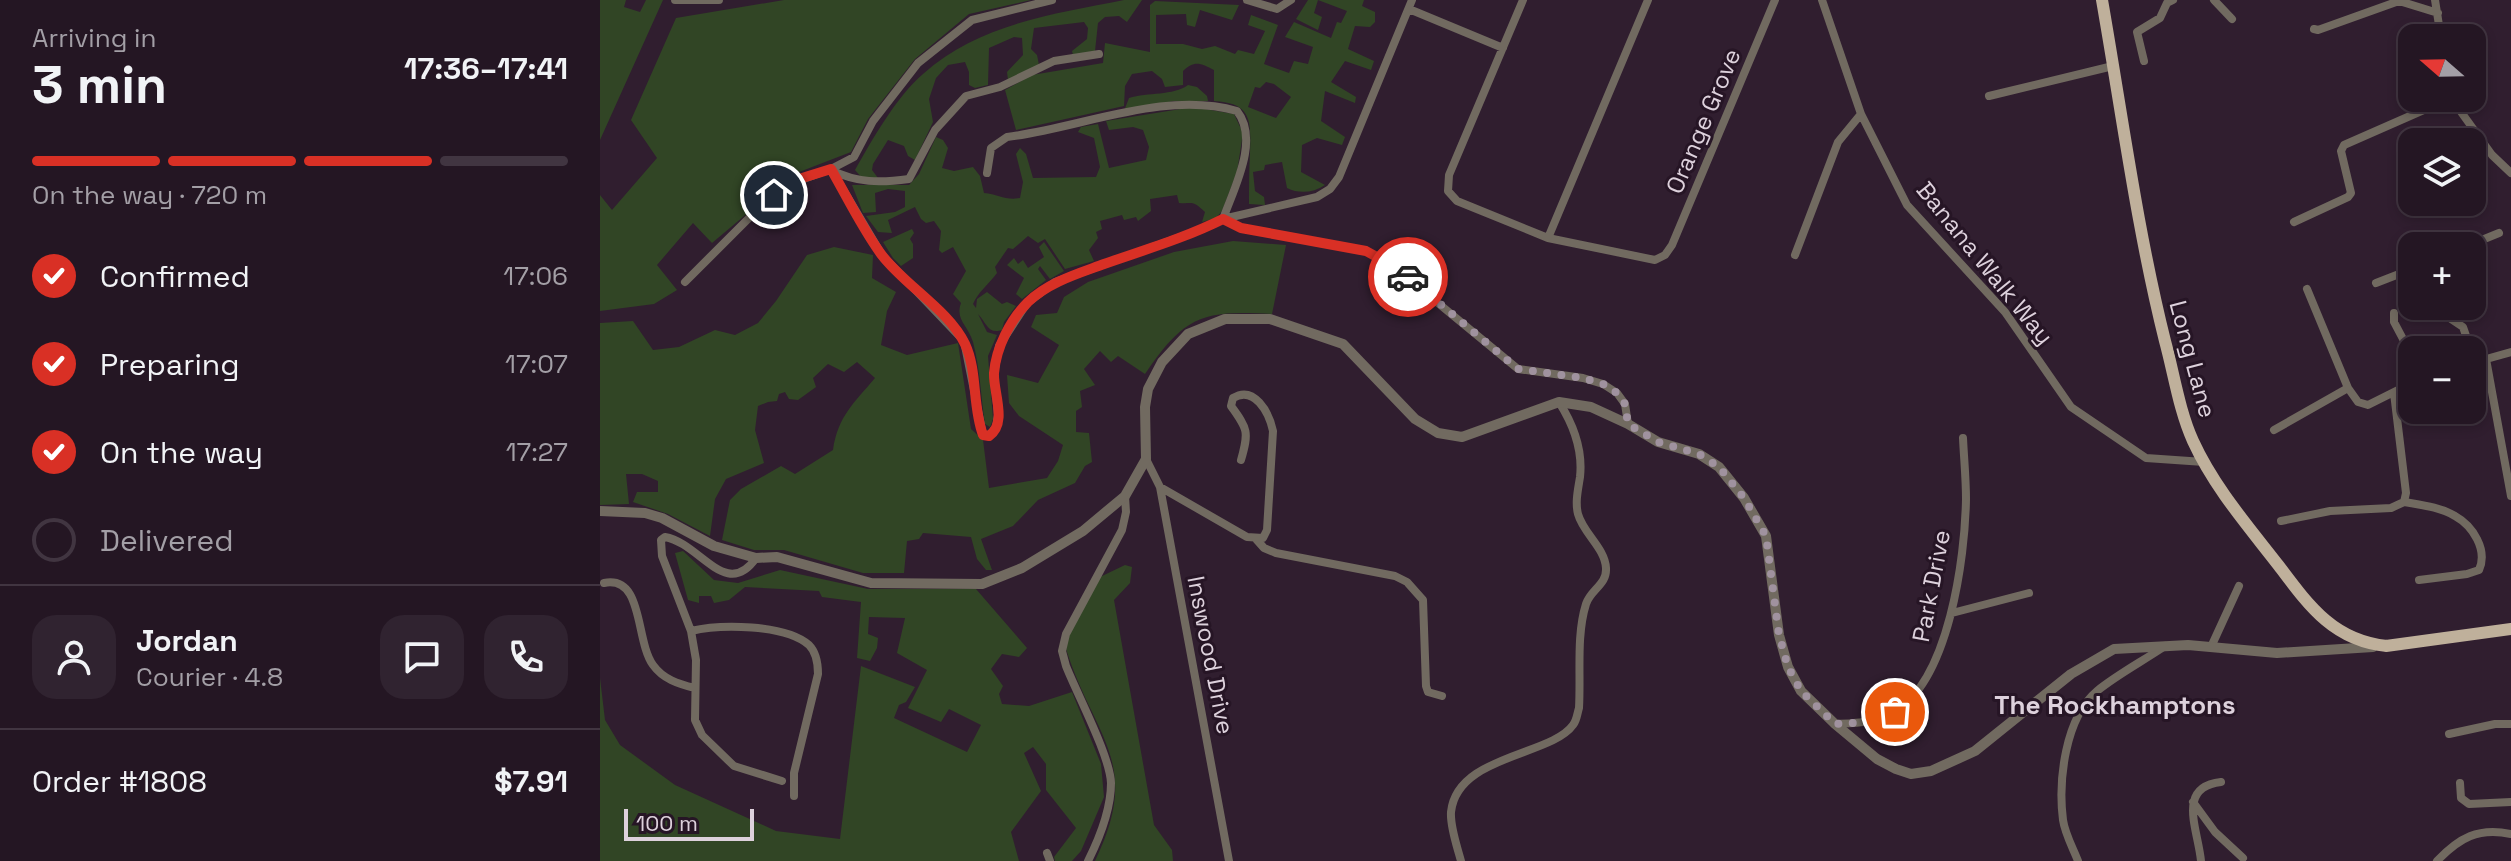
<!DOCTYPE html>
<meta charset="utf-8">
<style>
body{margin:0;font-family:"Space Grotesk",sans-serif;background:#302330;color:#f1f3f6;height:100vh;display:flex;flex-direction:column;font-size:30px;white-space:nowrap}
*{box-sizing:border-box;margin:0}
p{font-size:26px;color:#a39fa6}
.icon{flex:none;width:44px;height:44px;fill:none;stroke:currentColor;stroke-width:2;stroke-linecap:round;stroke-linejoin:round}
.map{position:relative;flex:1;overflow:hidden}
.panel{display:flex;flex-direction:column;background:#241623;width:600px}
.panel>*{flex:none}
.needle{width:52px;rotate:290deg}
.buttons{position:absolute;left:1798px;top:24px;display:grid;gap:16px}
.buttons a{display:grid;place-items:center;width:88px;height:88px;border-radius:16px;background:#241623;box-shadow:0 4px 12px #0003,0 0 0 2px #413541;font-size:40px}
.scale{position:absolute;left:24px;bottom:20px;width:130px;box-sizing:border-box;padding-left:8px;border:4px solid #ddd1dc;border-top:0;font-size:22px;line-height:28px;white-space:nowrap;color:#ddd1dc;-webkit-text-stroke:6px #261525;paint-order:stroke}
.pin{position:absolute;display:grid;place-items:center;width:68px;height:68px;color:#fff;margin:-34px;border:4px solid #fff;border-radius:50%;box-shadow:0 2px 8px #0007}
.courier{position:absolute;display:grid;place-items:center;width:80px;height:80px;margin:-40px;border:6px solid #d93025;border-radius:50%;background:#fff;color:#222;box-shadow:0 2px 10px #0007}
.summary em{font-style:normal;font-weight:700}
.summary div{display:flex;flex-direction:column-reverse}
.summary{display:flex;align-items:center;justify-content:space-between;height:136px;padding:0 32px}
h1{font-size:52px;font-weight:700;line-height:60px}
.bar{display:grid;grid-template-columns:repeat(4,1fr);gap:12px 8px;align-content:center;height:96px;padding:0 32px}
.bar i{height:10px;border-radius:6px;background:#413541}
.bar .on{background:#d93025}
.bar p{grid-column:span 4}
.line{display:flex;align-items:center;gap:20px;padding:0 32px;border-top:2px solid #413541}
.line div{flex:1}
.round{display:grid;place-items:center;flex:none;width:84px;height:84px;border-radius:24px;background:#302330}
ol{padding:0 32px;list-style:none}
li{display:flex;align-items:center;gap:24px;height:88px}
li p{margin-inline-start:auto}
li .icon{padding:8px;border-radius:50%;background:#d93025;color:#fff;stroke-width:4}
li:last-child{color:#a39fa6}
li i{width:44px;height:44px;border:4px solid #413541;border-radius:50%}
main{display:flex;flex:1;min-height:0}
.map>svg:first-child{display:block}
</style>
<main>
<section class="panel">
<div class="summary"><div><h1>3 min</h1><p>Arriving in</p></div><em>17:36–17:41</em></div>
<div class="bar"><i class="on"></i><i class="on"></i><i class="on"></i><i></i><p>On the way · 720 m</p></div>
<ol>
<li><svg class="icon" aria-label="check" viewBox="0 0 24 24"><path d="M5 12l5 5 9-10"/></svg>Confirmed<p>17:06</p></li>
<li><svg class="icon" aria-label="check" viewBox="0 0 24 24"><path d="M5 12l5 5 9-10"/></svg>Preparing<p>17:07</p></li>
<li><svg class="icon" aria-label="check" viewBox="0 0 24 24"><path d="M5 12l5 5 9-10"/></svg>On the way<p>17:27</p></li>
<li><i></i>Delivered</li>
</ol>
<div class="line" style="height:144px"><a class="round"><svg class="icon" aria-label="person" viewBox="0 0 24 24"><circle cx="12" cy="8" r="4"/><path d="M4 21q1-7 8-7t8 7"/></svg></a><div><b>Jordan</b><p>Courier · 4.8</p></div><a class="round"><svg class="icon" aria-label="chat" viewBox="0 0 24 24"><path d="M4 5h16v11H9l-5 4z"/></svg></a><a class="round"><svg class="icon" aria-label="phone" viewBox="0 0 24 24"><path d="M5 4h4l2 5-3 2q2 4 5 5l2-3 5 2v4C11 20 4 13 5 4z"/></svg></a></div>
<div class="line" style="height:104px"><div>Order #1808</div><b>$7.91</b></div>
</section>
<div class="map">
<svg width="1911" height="861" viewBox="0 0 1911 861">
<rect width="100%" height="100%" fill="#301e2f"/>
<path fill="#314525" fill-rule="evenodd" d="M0 0H26L24 7 40 12 46 0H63L0 140Z
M184 0H431L369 14 315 59 268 119 251 152 194 174 112 243 93 223 57 265 77 290 54 304 0 311V195L12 210 57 158 31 120 76 18Z
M524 0H542L527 22 519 16 505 17 498 23 495 51 473 55 472 51 487 39 488 28 484 22 434 28 431 49 437 55 439 65 408 80 407 72 423 55 422 38 414 37 389 48 388 85 375 88 369 85V72L365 62 348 65 336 78 329 99 333 122 315 160 308 156 304 146 288 140 273 164 272 170 278 178H262L255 170C272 140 296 97 323 74 379 24 453 14 524 0Z
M708 0H764L762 6 775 12V22L770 27 755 26 748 49 774 61 771 70 745 61 731 82 756 97 755 103 725 91 721 121 745 137 742 145 717 138 702 145 701 172 725 185C713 193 699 194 687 188L682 162 665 165 664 170 653 172 655 191 664 197 665 205 649 204C649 187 649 170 650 153 651 121 652 103 614 101V70C601 63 594 60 583 71V85L565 87 562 79 552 71 532 74 525 86 524 106 416 130 405 90 432 75 503 63 505 43 550 52V5L555 1 639 5 632 20 600 10 595 27 587 25 586 14 556 15V44H583L602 49 615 46 635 54 638 50 654 54 665 31 648 25 651 15 678 25 664 64 689 73 694 61 708 64 713 47 685 37 694 22 731 38 737 22 741 23 747 11 718 0 714 13 722 17 718 30 696 19ZM666 82 674 84 691 97 676 118 648 107 655 87 660 88Z
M588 85 597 87 607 96 608 101H574L524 111 529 98C548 92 573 96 588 85Z
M593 107 634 114 643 133 637 172 622 211 616 218 602 222 605 212C592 200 594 204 579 203L577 195 550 199 551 211 538 221 536 217 524 220 522 215 500 221 502 229 496 232 498 238 489 250 494 261 465 269 445 239 438 243 428 236 413 249 408 248 395 267 397 273C389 284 378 292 373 304L376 308 377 299 387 292 402 304 407 302 416 306 404 322 402 330C388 335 386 322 378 314L387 332 397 335 388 356 393 419 390 427 385 424C381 398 380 368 373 342 368 325 355 320 361 303L353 294 366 271 353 247 342 253 339 250 341 231 334 221 326 223 321 219 315 207 288 220 292 233 278 232 266 216 295 212 305 207V191L288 189 275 193 276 212 263 213 252 185H309L319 174 336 137 343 140 348 148 342 168 354 171 373 167 380 176 384 193C398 194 406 201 420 198L423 182 416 154 420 148 426 154 433 178 496 177 500 167 494 138 478 132 481 127 498 124 509 168 546 160 549 147 543 130 533 127 509 130 506 121Z
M312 229 314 233 310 239 313 244V258L301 266 293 258 283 242Z
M633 241 686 245 672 314C603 310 585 315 545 374L518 356 511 362 500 351 484 369 495 385 480 391 482 407 476 411V432L489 433 492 462 485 466 475 483 438 500 413 526 381 539 392 570H386L377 559 371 537 323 533 319 539 307 541 304 573H263L184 550H154L122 540 130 500 141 489 181 466 195 474 233 450C238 416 254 403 275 378L257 362 244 372 228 364 213 378 216 387 198 400 189 399 185 392 179 394 177 401 168 402 158 406 155 430 164 463 126 479 115 499 110 536 68 514 33 502 37 492H58V481L42 474H26L29 504 0 505V323L33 321 53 350 79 347 115 330 135 335 158 323 176 301 207 255 234 247 273 255 272 278 296 292 287 311 281 345 307 355 358 343 371 429 383 440 389 488 447 478 458 461 463 445 419 416 409 403 407 375 438 383 459 345 431 327 436 315 457 313 464 297 488 282 574 252Z
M444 242 464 271 450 279 440 266 438 269 446 280 422 299 416 294 424 278 407 265 414 258 418 264 423 260 428 268 444 257 439 247Z
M83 551 114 580 138 583 180 570 268 589H376L427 648 419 657 402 654 391 669 403 686 399 694 402 704 429 706 472 692 501 764 504 797 481 851 472 861H455L454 857 476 828 446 790V764L433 747 424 753 441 791 411 832 419 861H0V678L5 720 20 745 75 785 176 831 240 839 261 666 315 687 306 702 299 705 294 718 367 752 381 725 349 709 341 722 308 708 327 670 297 653 305 618 269 617 268 634 278 638 277 648 270 661 257 658 261 602 222 597 219 591 145 587 129 600 114 603 111 596H99V603L88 600 75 553Z
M525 565 532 567 530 583 514 600 554 825 572 850 573 861H495C543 762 494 738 466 649L469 634 500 577Z"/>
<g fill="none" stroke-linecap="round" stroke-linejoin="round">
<path stroke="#716a60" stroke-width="8" d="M75 0H119
M647 0 677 9 691 0
M923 0 849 175 848 191 857 201 948 238 1055 260 1065 255 1072 245 1175 0
M1222 0 1261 114 1307 205 1405 312 1471 407 1546 458 1604 462
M1614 0 1632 19
M1835 0 1841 38
M809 9 903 48
M1714 29 1718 30 1799 1 1838 13
M1544 61 1537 32 1560 18 1567 3 1573 0
M1389 96 1513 66
M1851 98 1892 155 1911 173
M231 169 282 255 364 341 383 435 389 436 396 427 398 415 394 374 399 346 427 303 455 282 600 230 623 219 717 197 730 189 739 177 812 0
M231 170C257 183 280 183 309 179L335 130 366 96 400 87 454 61 499 54
M387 173 391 148 407 137C481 128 564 90 637 111 660 140 634 188 623 219
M624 219 641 228 766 251 793 266 918 369 983 378 1003 384 1017 393 1025 404 1028 424
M1694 222 1748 197 1751 193 1741 151 1744 145 1851 98
M948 238 1048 0
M1867 246 1899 233
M1195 255 1238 142 1261 114
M85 282 161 206 187 185 231 169 254 157 273 121 318 63 372 20 452 0
M1776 283 1812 269
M1707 289 1748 388 1758 402 1768 405 1812 383
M1839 306 1848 317 1863 327 1871 350
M1794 313V322L1812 356
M1886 359 1911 496
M1872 363 1911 352
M1794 393 1806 493 1804 502
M1674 430 1748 388
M546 459 560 487 629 861
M560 487 647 537 663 538 667 530 673 431C669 412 654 385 633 398L631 406C648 429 649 432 641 460
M1804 502C1821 505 1840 507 1855 516 1873 526 1888 550 1879 570L1867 574 1819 580
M1681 521 1730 511 1791 508 1804 502
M656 539 664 548 676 553 795 576 807 582 823 600 826 686 828 692 842 696
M156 558C126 601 100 543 65 537L61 540 62 556 91 631 96 660 95 720 102 735 134 766 182 781
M4 583C44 575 35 640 53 665 63 679 78 684 95 688
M1352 613 1429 593
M91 631C120 624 185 624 209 645 217 653 218 664 218 674L194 773V796
M1611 647 1639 586
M1235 724C1256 723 1276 723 1294 712 1349 681 1365 558 1366 499 1366 479 1364 459 1363 438
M1849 734 1895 724H1911
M1860 783 1861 798 1869 804 1911 802
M1593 802 1615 832 1643 858
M447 853 450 861
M488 861C500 837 511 810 511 783 510 756 477 694 466 666L462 651 466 634 522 530 526 512 525 496
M861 861C857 846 850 827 851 812 857 755 951 756 973 725 977 720 977 714 979 708 981 674 976 636 986 604 991 589 1007 585 1006 568 1005 548 983 533 978 514 975 502 978 490 980 477 983 450 973 424 959 402
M1478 861C1473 848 1465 834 1463 820 1458 781 1465 718 1497 691 1518 674 1543 661 1565 646
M1601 861C1598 829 1576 787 1621 782
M1837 861C1859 838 1878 827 1911 834"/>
<path stroke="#716a60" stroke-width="10" d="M0 511 45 513 62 518 114 546 156 558 177 557 271 583 382 584 422 568 483 531 525 496 546 459 545 407 548 389 562 362 588 334 625 319H670L743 344 815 419 838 433 862 437 959 402 991 407 1028 424 1058 442 1099 454 1119 467 1144 498 1166 536 1179 635 1188 667 1201 691 1235 724 1277 759 1296 769 1311 774 1331 771 1375 751 1471 674 1514 649 1588 645 1677 653 1773 647"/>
<path stroke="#bfb09b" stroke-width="12" d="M1502 0C1522 114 1537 229 1565 341 1574 374 1579 410 1593 441 1614 487 1648 526 1679 566 1709 606 1734 641 1787 646
M1786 646 1911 629"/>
</g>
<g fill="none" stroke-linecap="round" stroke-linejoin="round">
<path stroke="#a0929f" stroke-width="8" stroke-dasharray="0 14.4" d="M808 277 918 369 983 378 1003 384 1017 393 1025 404 1028 424 1058 442 1099 454 1119 467 1144 498 1166 536 1179 635 1188 667 1201 691 1235 724 1270 722 1295 712"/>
<path stroke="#d93025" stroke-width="10" d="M174 195 199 179 231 169C247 197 262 228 281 254 304 285 349 310 365 344 378 372 372 406 383 435L389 436C408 423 393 392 394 373 396 348 410 320 428 302 449 282 477 274 504 264 544 250 585 238 623 219L641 228 766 251 793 266 808 277"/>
</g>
<g text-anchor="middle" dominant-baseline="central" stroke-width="6" stroke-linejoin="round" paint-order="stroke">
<g font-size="24" fill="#ddd1dc" stroke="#261525">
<text transform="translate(1103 121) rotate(-67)">Orange Grove</text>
<text transform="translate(1385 263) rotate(51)">Banana Walk Way</text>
<text transform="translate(1593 359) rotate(75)">Long Lane</text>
<text transform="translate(1331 586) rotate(-79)">Park Drive</text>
<text transform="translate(611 655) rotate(79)">Inswood Drive</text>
</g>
<g font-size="26" font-weight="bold" fill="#ddd1dc" stroke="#261525">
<text x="1515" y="705">The Rockhamptons</text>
</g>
</g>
</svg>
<div class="buttons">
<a><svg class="needle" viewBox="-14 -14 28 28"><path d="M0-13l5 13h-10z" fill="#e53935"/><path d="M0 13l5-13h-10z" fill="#a39fa6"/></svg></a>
<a><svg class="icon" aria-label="layers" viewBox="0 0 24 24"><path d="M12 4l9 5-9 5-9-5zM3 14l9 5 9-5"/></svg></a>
<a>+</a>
<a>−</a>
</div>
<div class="scale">100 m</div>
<div class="pin" style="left:1295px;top:712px;background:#ea580c"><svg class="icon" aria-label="bag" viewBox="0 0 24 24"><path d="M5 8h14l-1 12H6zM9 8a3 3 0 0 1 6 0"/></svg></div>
<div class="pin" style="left:174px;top:195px;background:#1f2937"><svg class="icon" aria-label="home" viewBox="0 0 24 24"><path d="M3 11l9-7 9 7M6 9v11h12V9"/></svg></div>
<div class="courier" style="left:808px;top:277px"><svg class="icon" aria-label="car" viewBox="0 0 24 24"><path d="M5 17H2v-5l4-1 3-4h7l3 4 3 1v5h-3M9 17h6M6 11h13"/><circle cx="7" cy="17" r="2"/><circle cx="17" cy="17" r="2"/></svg></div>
</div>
</main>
